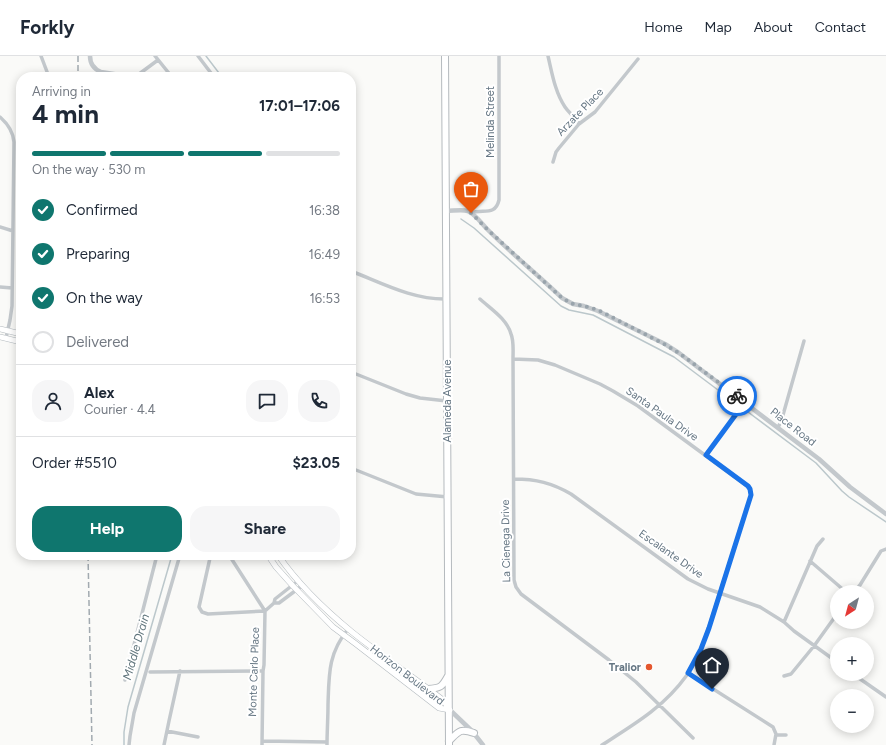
<!DOCTYPE html>
<meta charset="utf-8">
<style>
body{margin:0;font-family:Figtree,sans-serif;background:#f6f6f7;color:#1f2937;height:100vh;display:flex;flex-direction:column;font-size:15px;white-space:nowrap}
*{box-sizing:border-box;margin:0}
p{font-size:13px;color:#747a83}
.icon{flex:none;width:22px;height:22px;fill:none;stroke:currentColor;stroke-width:2;stroke-linecap:round;stroke-linejoin:round}
.map{position:relative;flex:1;overflow:hidden}
.side{position:absolute;left:16px;top:16px;width:340px;height:488px;display:flex;flex-direction:column;background:#fff;border-radius:16px;box-shadow:0 2px 10px #0003}
.side>*{flex:none}
.needle{width:26px;rotate:216deg}
.tools{position:absolute;left:830px;top:529px;display:grid;gap:8px}
.tools a{display:grid;place-items:center;width:44px;height:44px;border-radius:50%;background:#fff;box-shadow:0 2px 10px #0003;font-size:20px}
.pin{position:absolute;display:grid;place-items:center;width:34px;height:34px;color:#fff;margin:-41px -17px;border-radius:50% 50% 50% 0;rotate:-45deg;box-shadow:0 0 4px #0007}
.pin .icon{rotate:45deg}
.courier{position:absolute;display:grid;place-items:center;width:40px;height:40px;margin:-20px;border:3px solid #1a73e8;border-radius:50%;background:#fff;color:#222;box-shadow:0 1px 5px #0007}
.headline em{font-style:normal;font-weight:700}
.headline div{display:flex;flex-direction:column-reverse}
.headline{display:flex;align-items:center;justify-content:space-between;height:68px;padding:0 16px}
h1{font-size:26px;font-weight:700;line-height:30px}
.bar{display:grid;grid-template-columns:repeat(4,1fr);gap:6px 4px;align-content:center;height:48px;padding:0 16px}
.bar i{height:5px;border-radius:3px;background:#e0e1e3}
.bar .current{background:#0f766e}
.bar p{grid-column:span 4}
.line{display:flex;align-items:center;gap:10px;padding:0 16px;border-top:1px solid #e0e1e3}
.line div{flex:1}
.round{display:grid;place-items:center;flex:none;width:42px;height:42px;border-radius:16px;background:#f6f6f7}
ol{padding:0 16px;list-style:none}
li{display:flex;align-items:center;gap:12px;height:44px}
li p{margin-inline-start:auto}
li .icon{padding:4px;border-radius:50%;background:#0f766e;color:#fff;stroke-width:4}
li:last-child{color:#747a83}
li i{width:22px;height:22px;border:2px solid #e0e1e3;border-radius:50%}
.action{display:flex;gap:8px;margin-top:auto;padding:8px 16px}
.action a{flex:1;height:46px;border-radius:16px;background:#0f766e;color:#fff;font-size:16px;font-weight:700;line-height:46px;text-align:center}
.action a+a{background:#f6f6f7;color:#1f2937}
header{display:flex;align-items:center;gap:24px;box-sizing:border-box;height:56px;padding:0 20px;background:#fff;border-bottom:1px solid #e0e1e3}
header strong{font-size:19px}
nav{display:flex;gap:22px;margin-inline-start:auto;font-size:14px}
.map>svg:first-child{display:block}
</style>
<header>
<strong>Forkly</strong>
<nav><a>Home</a><a>Map</a><a>About</a><a>Contact</a></nav>
</header>
<div class="map">
<svg width="886" height="689" viewBox="0 0 886 689">
<rect width="100%" height="100%" fill="#fafaf8"/>
<g fill="none" stroke-linecap="round" stroke-linejoin="round">
<path stroke="#bbc7cb" stroke-width="1.5" d="M206 0 222 21
M461 163 474 172 561 250 569 254 593 259 674 301 738 349
M744 353 816 407 842 435 849 441 886 466
M124 689V676L128 651 172 499"/>
<g stroke="#b3babf" stroke-width="6">
<path id="secondary" d="M0 273 21 278
M0 281 21 286
M268 499 276 511 293 530 333 571 356 588 439 652 450 654
M278 499C298 528 325 554 352 576 382 600 413 621 443 644L449 653"/>
</g>
<g stroke="#b5babe" stroke-width="8">
<path id="primary" d="M445 0 449 689
M428 633C441 632 442 631 448 620
M449 685C459 675 460 672 474 677"/>
</g>
<path stroke="#c3c8cc" stroke-width="3.5" d="M41 0 49 21
M155 0 172 21
M198 0 214 21
M548 0C552 17 555 36 565 51 569 57 575 61 579 68
M135 21 158 4
M0 61C8 68 13 75 14 86L12 250 10 264 6 282
M553 106 556 96 559 92 579 68 595 56 638 3
M471 157C482 152 495 161 499 144V0
M0 171 13 175
M351 215C382 227 413 244 447 243
M0 231 12 232
M480 243C491 253 507 263 511 278 514 285 513 294 513 303L514 524 516 531 521 538 609 604 636 626 693 682
M513 303 538 304 555 309 600 328 613 335 638 350 747 430 750 433 751 439 706 580C701 593 696 607 687 619 664 651 635 668 602 689
M351 316 406 338 420 342 447 345
M778 371 781 366 804 285
M706 399 745 346
M351 412 416 438 448 441
M514 423C536 423 552 427 571 438L688 523 708 533 760 551 784 566 794 575 837 606
M213 499 210 502 199 551 202 556 208 558 265 555 229 499
M810 505 846 536
M299 524 275 543 274 547H279L303 529
M854 536 860 529 881 495 886 493
M784 566 817 490 823 483
M150 616 263 615
M688 617 773 671 776 678 774 689
M853 618 886 641
M784 620 791 618 814 590 837 558
M125 624 157 499
M167 675 198 681
M776 679H786
M262 685 327 686
M129 689 130 680 134 657 180 499
M164 689 169 665 180 615
M262 689 263 615 264 609 265 555 274 547
M327 689C327 676 328 662 328 649 329 618 328 598 348 573"/>
<path stroke="#c3c8cc" stroke-width="4.5" d="M90 0C90 8 94 13 101 16L120 19 124 21
M446 155C453 155 461 153 468 155 476 159 482 168 488 174 512 198 538 219 562 242L573 248 584 250 598 255 665 288 679 297 819 403 850 431 886 458
M450 654 472 675 483 689"/>
<use href="#secondary" stroke="#fff" stroke-width="5"/>
<use href="#primary" stroke="#fff" stroke-width="6"/>
<path stroke="#a2aab0" stroke-width="1.5" stroke-dasharray="6 3" stroke-linecap="butt" d="M78 0V21
M88 499 92 689"/>
</g>
<g fill="none" stroke-linecap="round" stroke-linejoin="round">
<path stroke="#99a4ac" stroke-width="4" stroke-dasharray="0 7.2" d="M471 157 488 174 562 242 573 248 584 250 598 254 664 288 679 297 737 340"/>
<path stroke="#1a73e8" stroke-width="5" d="M712 633 688 617 701 593 709 572 751 439 750 433 748 430 706 399 745 346 737 340"/>
</g>
<circle fill="#e4572e" stroke="#fff" stroke-width="1.5" cx="649" cy="611" r="4"/>
<g text-anchor="middle" dominant-baseline="central" stroke-width="4" stroke-linejoin="round" paint-order="stroke">
<g font-size="11" fill="#657683" stroke="#fff">
<text transform="translate(580 56) rotate(-46)">Arzate Place</text>
<text transform="translate(490 66) rotate(-90)">Melinda Street</text>
<text transform="translate(447 345) rotate(-90)">Alameda Avenue</text>
<text transform="translate(662 358) rotate(35)">Santa Paula Drive</text>
<text transform="translate(793 371) rotate(38)">Place Road</text>
<text transform="translate(506 485) rotate(-91)">La Cienega Drive</text>
<text transform="translate(671 498) rotate(35)">Escalante Drive</text>
<text transform="translate(254 616) rotate(-88)">Monte Carlo Place</text>
<text transform="translate(407 619) rotate(38)">Horizon Boulevard</text>
</g>
<g font-size="11" font-weight="bold" fill="#657683" stroke="#fff" text-anchor="end">
<text x="641" y="611">Tralior</text>
</g>
<g font-size="12" font-style="italic" fill="#60757c" stroke="#fff">
<text transform="translate(136 591) rotate(-74)">Middle Drain</text>
</g>
</g>
</svg>
<div class="tools">
<a><svg class="needle" viewBox="-14 -14 28 28"><path d="M0-13l5 13h-10z" fill="#e53935"/><path d="M0 13l5-13h-10z" fill="#747a83"/></svg></a>
<a>+</a>
<a>−</a>
</div>
<div class="pin" style="left:471px;top:157px;background:#ea580c"><svg class="icon" aria-label="bag" viewBox="0 0 24 24"><path d="M5 8h14l-1 12H6zM9 8a3 3 0 0 1 6 0"/></svg></div>
<div class="pin" style="left:712px;top:633px;background:#1f2937"><svg class="icon" aria-label="home" viewBox="0 0 24 24"><path d="M3 11l9-7 9 7M6 9v11h12V9"/></svg></div>
<div class="courier" style="left:737px;top:340px"><svg class="icon" aria-label="bike" viewBox="0 0 24 24"><circle cx="6" cy="16" r="4"/><circle cx="18" cy="16" r="4"/><path d="M6 16l4-8h5l3 8M10 8l3 8H6M13 5h3"/></svg></div>
<section class="side">
<div class="headline"><div><h1>4 min</h1><p>Arriving in</p></div><em>17:01–17:06</em></div>
<div class="bar"><i class="current"></i><i class="current"></i><i class="current"></i><i></i><p>On the way · 530 m</p></div>
<ol>
<li><svg class="icon" aria-label="check" viewBox="0 0 24 24"><path d="M5 12l5 5 9-10"/></svg>Confirmed<p>16:38</p></li>
<li><svg class="icon" aria-label="check" viewBox="0 0 24 24"><path d="M5 12l5 5 9-10"/></svg>Preparing<p>16:49</p></li>
<li><svg class="icon" aria-label="check" viewBox="0 0 24 24"><path d="M5 12l5 5 9-10"/></svg>On the way<p>16:53</p></li>
<li><i></i>Delivered</li>
</ol>
<div class="line" style="height:72px"><a class="round"><svg class="icon" aria-label="person" viewBox="0 0 24 24"><circle cx="12" cy="8" r="4"/><path d="M4 21q1-7 8-7t8 7"/></svg></a><div><b>Alex</b><p>Courier · 4.4</p></div><a class="round"><svg class="icon" aria-label="chat" viewBox="0 0 24 24"><path d="M4 5h16v11H9l-5 4z"/></svg></a><a class="round"><svg class="icon" aria-label="phone" viewBox="0 0 24 24"><path d="M5 4h4l2 5-3 2q2 4 5 5l2-3 5 2v4C11 20 4 13 5 4z"/></svg></a></div>
<div class="line" style="height:52px"><div>Order #5510</div><b>$23.05</b></div>
<div class="action"><a>Help</a><a>Share</a></div>
</section>
</div>
